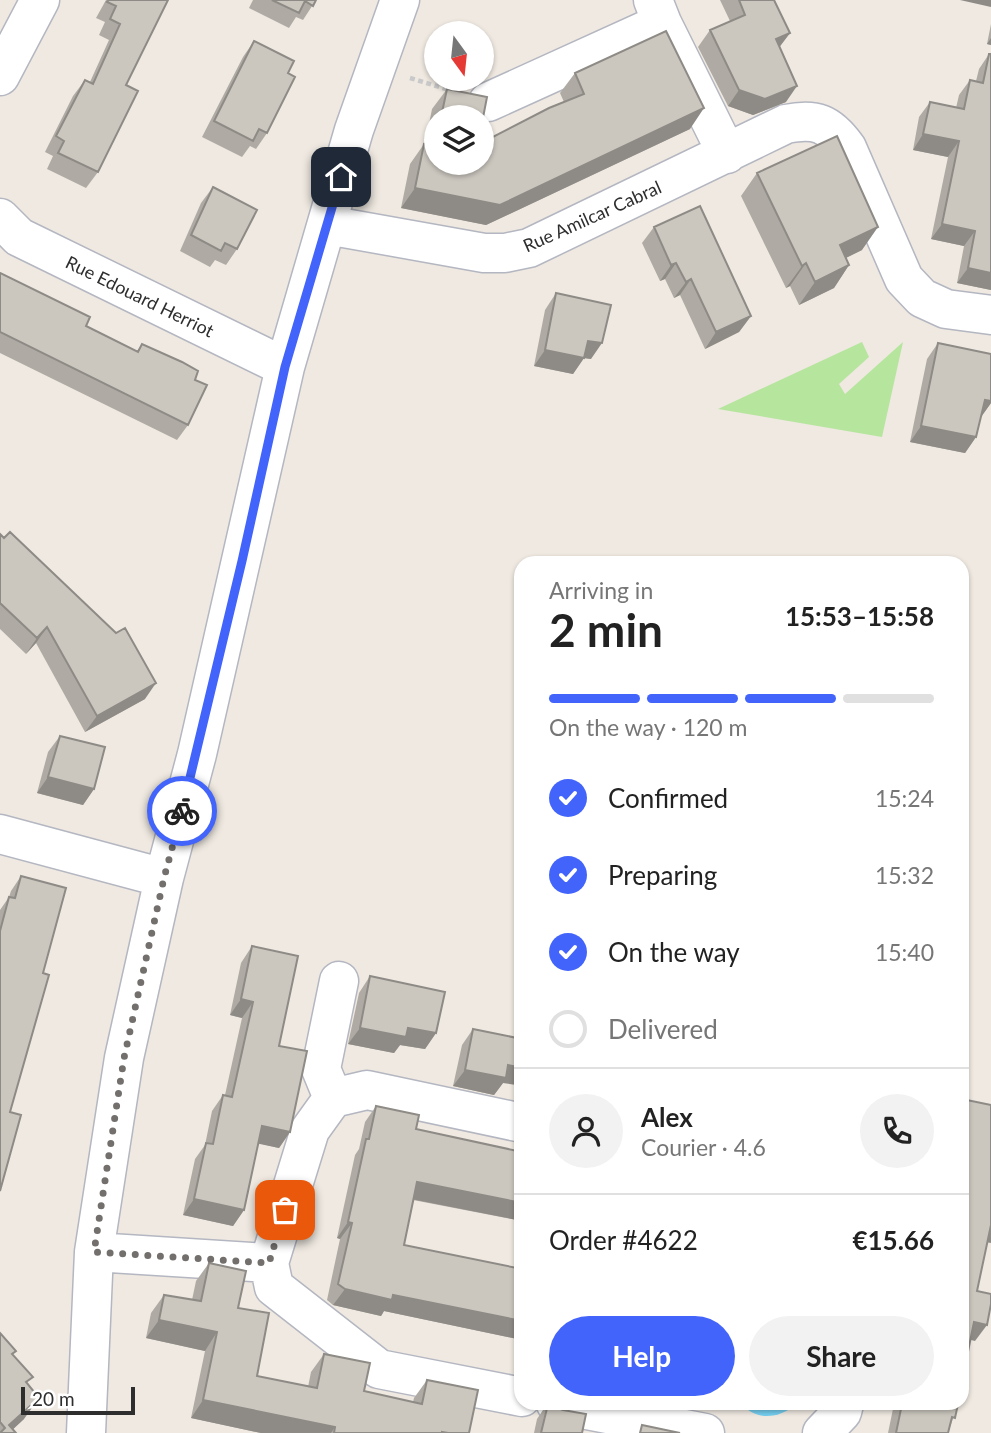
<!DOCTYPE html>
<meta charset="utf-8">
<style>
body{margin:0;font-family:Lato,sans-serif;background:#f2f2f2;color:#222;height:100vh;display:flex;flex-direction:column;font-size:26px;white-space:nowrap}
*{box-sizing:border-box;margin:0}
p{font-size:23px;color:#767676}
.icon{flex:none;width:38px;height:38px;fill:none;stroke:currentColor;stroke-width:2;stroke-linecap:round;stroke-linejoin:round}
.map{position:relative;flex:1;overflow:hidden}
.sheet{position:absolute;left:514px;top:556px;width:455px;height:854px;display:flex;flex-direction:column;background:#fff;border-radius:21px;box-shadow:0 2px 5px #0004}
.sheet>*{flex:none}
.needle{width:46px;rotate:165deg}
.controls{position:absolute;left:424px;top:21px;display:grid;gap:14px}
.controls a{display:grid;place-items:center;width:70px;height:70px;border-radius:50%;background:#fff;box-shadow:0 2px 5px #0004;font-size:35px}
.scale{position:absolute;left:21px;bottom:18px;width:114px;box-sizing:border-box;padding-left:7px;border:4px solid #2e2e2e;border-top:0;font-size:19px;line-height:24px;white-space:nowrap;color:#2e2e2e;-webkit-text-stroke:5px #fff;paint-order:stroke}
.pin{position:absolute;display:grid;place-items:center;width:60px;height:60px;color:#fff;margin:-30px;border-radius:14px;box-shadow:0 4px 10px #0006}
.courier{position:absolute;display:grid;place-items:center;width:70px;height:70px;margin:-35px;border:5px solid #4264fb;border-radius:50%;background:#fff;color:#222;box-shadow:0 2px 9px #0007}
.headline em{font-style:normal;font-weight:700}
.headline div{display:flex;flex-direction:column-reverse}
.headline{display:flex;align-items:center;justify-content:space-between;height:119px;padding:0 35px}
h1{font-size:46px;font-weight:700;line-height:52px}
.bar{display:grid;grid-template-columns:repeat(4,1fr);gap:10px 7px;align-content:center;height:84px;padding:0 35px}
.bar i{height:9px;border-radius:5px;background:#e0e0e0}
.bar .on{background:#4264fb}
.bar p{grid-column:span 4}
.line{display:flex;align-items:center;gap:18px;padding:0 35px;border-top:2px solid #e0e0e0}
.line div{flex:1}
.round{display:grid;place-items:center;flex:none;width:74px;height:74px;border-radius:37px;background:#f2f2f2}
ol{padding:0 35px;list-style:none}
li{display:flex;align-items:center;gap:21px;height:77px}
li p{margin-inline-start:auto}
li .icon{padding:7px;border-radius:50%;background:#4264fb;color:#fff;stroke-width:4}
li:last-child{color:#767676}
li i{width:38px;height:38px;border:4px solid #e0e0e0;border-radius:50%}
.action{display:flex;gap:14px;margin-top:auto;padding:14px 35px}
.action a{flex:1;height:80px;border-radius:42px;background:#4264fb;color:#fff;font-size:28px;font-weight:700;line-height:80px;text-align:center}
.action a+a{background:#f2f2f2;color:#222}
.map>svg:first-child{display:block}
</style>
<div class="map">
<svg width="991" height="1433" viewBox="0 0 991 1433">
<rect width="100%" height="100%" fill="#efe9e1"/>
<path fill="#b6e59e" d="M862 342 869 357 839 384 845 394 903 342 882 437 718 409Z"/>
<path fill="#75cff0" d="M742 1404H797C780 1418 757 1422 742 1404Z"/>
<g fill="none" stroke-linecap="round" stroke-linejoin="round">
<g stroke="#b4b7c1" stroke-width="41">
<path id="minor" d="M653 0 662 23 727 154
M0 76 40 0
M488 102 662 23
M0 218 19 237 285 367
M327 225 484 253H505L529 248 786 124C816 118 829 123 847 148L904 279 922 298 946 309 991 315
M0 834 164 878
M333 1098 321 1069 339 981
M522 1123 367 1090 333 1098 310 1130 269 1263 274 1287 379 1369 522 1397
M94 1252 269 1263
M556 1404 705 1433
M86 1433 94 1252 124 1058 164 878 197 754 285 367 354 130 400 0
M822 1433 842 1412 844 1404"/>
</g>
<path stroke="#c9c9c9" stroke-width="4.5" stroke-dasharray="5 3.5" stroke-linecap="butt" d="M410 78 449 90"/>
<use href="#minor" stroke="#fff" stroke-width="38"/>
</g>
<path fill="#afaba4" d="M106 0H168L126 85 98 172 86 188 47 169 53 156 45 152 73 96 85 80 90 82 109 40 99 35 105 22 96 18Z
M253 0H316L303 20 296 17 289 28 249 8Z
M720 0H774L790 33 779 47 786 102 753 115 728 106 698 47 710 30 730 21Z
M991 24V45L987 44Z
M254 41 288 73 267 133 256 149 250 146 242 157 202 137 243 57Z
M989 54H991V290L957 283 964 246 931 239 948 157 913 150 919 117 930 102 956 108 959 95 970 80 976 81 979 69Z
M575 73 690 129 486 225 401 208 410 164 424 144H425L432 109 447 89 481 117H436V163H481L564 102 560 93Z
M757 173 862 250 846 258 849 265 834 288 799 305 790 286 786 288 741 196Z
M213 187 237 249 226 265 215 260 210 267 180 251 201 203Z
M654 227 751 316 739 332 705 349 680 295 674 298 665 279 660 281 642 243Z
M0 273 86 326 137 351 142 344 195 380 188 425 177 440 0 353Z
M556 293 591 359 584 358 573 374 534 366 545 310Z
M938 343 991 354V403L981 417 976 437 965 453 910 442 927 359Z
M0 534 145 699 85 732 36 643 26 654 0 629Z
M60 736 94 789 83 805 37 793 48 752Z
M21 876 43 973 10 1112 0 1191V910L9 897 11 891Z
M252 946 279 1046 290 1132 279 1148 258 1143 244 1210 233 1226 183 1215 195 1159 205 1145 212 1111 223 1095H225L242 1018 230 1015 241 963Z
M370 976 436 1033 425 1049 400 1045 394 1053 348 1044 359 993Z
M473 1029 503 1083 494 1095 453 1086 462 1045Z
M376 1106 416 1129 522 1221 413 1200 404 1245 522 1269V1340L384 1311 381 1316 333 1305 327 1300 340 1239 337 1238 355 1155 359 1149 365 1122Z
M209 1263 238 1308 257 1376 308 1387 311 1372 324 1354 364 1391 413 1402 414 1398 427 1380 469 1433H261L191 1418 205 1351 146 1338 151 1313 164 1295 192 1300 196 1281Z
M0 1333 16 1351 13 1354 28 1384 24 1419 13 1429 0 1433Z
M547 1404 582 1433H534L537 1419Z
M894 1404H958L948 1433H888Z"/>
<path fill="#8e8b86" d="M960 0H991V7Z
M790 33 778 49 776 39Z
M991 38V45L987 44Z
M797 86 786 102 753 115 728 106 739 90Z
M704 108 690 129 486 225 401 208 415 188Z
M923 134 959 141 948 157 913 150Z
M942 224 975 231 964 246 931 239Z
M878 227 862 250 825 268 840 245Z
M676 263 665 279 660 281 671 265Z
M806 263 790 286 786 288 802 266Z
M849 265 834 288 799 305 815 282Z
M968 268 991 273V290L957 283Z
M691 279 680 295 674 298 686 282Z
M751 316 739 332 705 349 716 332Z
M588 341 602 343 591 359 584 358 573 374 534 366 545 350Z
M985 400 991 401V403L981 417Z
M921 426 976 437 965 453 910 442Z
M47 627 36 643 26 654 37 638Z
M156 683 145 699 85 732 97 716Z
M48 777 94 789 83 805 37 793Z
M241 999 253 1002 242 1018 230 1015Z
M360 1028H408L436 1033 425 1049 400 1045 394 1053 348 1044Z
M508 1065 522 1068V1086L503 1083 494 1095 453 1086 465 1070Z
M262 1126 290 1132 279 1148 251 1142Z
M417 1182 522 1203V1221L406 1198Z
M194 1199 244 1210 233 1226 183 1215Z
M348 1222 352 1223 340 1239 337 1238Z
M991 1225V1243L980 1241Z
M345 1289 393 1295 522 1321V1340L384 1311 381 1316 333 1305Z
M159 1320 217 1332 205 1351 146 1338Z
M974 1322 987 1325 975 1341 963 1338Z
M39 1398 24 1419 9 1433V1425Z
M203 1400 335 1427 331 1433H261L191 1418Z"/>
<path fill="#cbc7bf" stroke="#8e8b86" stroke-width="2" d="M109 0H168L126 85 138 91 98 172 58 153 64 141 56 136 85 80 93 84 120 24 110 19 116 6 107 2Z
M272 0H316L313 6 305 1 299 13Z
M739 0H774L790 33 776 39 797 86 765 99 739 90 710 30 745 15Z
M666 31 704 108 500 205 415 188 424 144 435 146 436 143V163H481V143L549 108 584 94 575 73Z
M254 41 294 61 288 73 295 77 267 133 259 129 253 141 214 121Z
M989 54H991V273L968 268 975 231 942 224 959 141 923 134 930 102 964 109 970 80 983 83Z
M447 89 487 97 481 128V117H441Z
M837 136 878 227 840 245 849 265 815 282 806 263 802 266 757 173Z
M213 187 257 210 237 249 225 243 221 251 191 235Z
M700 206 751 316 716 332 691 279 686 282 676 263 671 265 654 227Z
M0 273 90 317 86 326 138 352 142 344 182 362 198 371 195 380 207 385 188 425 0 332Z
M556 293 611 305 602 343 588 341 584 358 545 350Z
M938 343 991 354V401L985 400 976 437 921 426Z
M10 532 116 633 125 628 156 683 97 716 47 627 37 638 0 603V534L4 538Z
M60 736 105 747 94 789 48 777Z
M21 876 66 888 43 973 49 975 10 1112 21 1115 0 1191V931L9 897 15 898Z
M252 946 298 956 279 1046 307 1051 290 1132 262 1126 244 1210 194 1199 206 1143 213 1144 223 1095 232 1097 253 1002 241 999Z
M370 976 445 992 436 1033 408 1028 406 1037 360 1028Z
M473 1029 522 1039V1068L508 1065 506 1078 465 1070Z
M962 1099 991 1105V1225L977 1291 991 1294V1304L987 1325 974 1322 962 1381Z
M376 1106 419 1115 416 1129 522 1152V1203L417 1182 404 1245 522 1269V1321L393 1295 392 1300 345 1289 338 1284 352 1223 348 1222 366 1139H369Z
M209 1263 246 1271 238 1308 269 1313 257 1376 317 1388 324 1354 370 1363 364 1391 422 1404 427 1380 478 1390 469 1433H448L442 1432V1433H334L335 1427 203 1400 217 1332 159 1320 164 1295 201 1301Z
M0 1333 16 1351 12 1354 33 1377 26 1382 39 1398 9 1425 16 1433H0L5 1428 0 1422Z
M548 1404 563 1410 586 1414 582 1433H541Z
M902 1404H958L955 1418 952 1417 948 1433H896Z
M642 1425 680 1433H640Z"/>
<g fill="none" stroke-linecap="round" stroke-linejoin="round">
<path stroke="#726f6d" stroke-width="7" stroke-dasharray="0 12.6" d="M182 811 164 878 124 1058 94 1252 269 1263 285 1210"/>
<path stroke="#4264fb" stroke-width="9" d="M182 811 242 561 285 367 341 177"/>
</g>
<g text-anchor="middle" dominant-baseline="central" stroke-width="7" stroke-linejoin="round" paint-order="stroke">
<g font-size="18" fill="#2e2e2e" stroke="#fff">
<text transform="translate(592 216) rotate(-24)">Rue Amilcar Cabral</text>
<text transform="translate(140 296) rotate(26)">Rue Edouard Herriot</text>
</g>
</g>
</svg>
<div class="controls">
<a><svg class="needle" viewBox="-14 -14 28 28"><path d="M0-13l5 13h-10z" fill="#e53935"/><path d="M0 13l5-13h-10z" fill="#767676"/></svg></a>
<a><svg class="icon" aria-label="layers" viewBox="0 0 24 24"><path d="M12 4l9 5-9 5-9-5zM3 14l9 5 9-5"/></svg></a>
</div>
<div class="scale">20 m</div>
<div class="pin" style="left:285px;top:1210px;background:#ea580c"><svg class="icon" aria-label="bag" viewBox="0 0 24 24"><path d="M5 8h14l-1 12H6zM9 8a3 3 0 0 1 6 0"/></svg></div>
<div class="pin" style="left:341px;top:177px;background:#1f2937"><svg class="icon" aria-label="home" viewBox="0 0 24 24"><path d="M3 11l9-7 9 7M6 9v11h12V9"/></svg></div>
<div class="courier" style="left:182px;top:811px"><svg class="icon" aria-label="bike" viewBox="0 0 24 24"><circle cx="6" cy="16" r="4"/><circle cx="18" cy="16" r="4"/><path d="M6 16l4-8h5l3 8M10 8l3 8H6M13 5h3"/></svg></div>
<section class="sheet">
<div class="headline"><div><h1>2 min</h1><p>Arriving in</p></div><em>15:53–15:58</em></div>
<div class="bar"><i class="on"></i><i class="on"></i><i class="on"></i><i></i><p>On the way · 120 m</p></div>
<ol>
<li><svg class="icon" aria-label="check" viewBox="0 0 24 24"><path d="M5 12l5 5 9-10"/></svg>Confirmed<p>15:24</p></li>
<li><svg class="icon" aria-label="check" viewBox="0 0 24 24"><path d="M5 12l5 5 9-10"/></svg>Preparing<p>15:32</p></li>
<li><svg class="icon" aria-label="check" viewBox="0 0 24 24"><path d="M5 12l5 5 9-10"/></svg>On the way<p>15:40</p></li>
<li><i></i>Delivered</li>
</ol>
<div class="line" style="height:126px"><a class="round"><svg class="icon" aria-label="person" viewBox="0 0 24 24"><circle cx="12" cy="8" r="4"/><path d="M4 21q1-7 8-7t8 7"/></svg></a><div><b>Alex</b><p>Courier · 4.6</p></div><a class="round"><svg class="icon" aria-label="phone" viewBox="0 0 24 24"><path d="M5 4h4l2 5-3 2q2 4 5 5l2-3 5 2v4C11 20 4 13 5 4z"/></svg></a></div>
<div class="line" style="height:91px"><div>Order #4622</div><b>€15.66</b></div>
<div class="action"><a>Help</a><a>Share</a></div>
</section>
</div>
